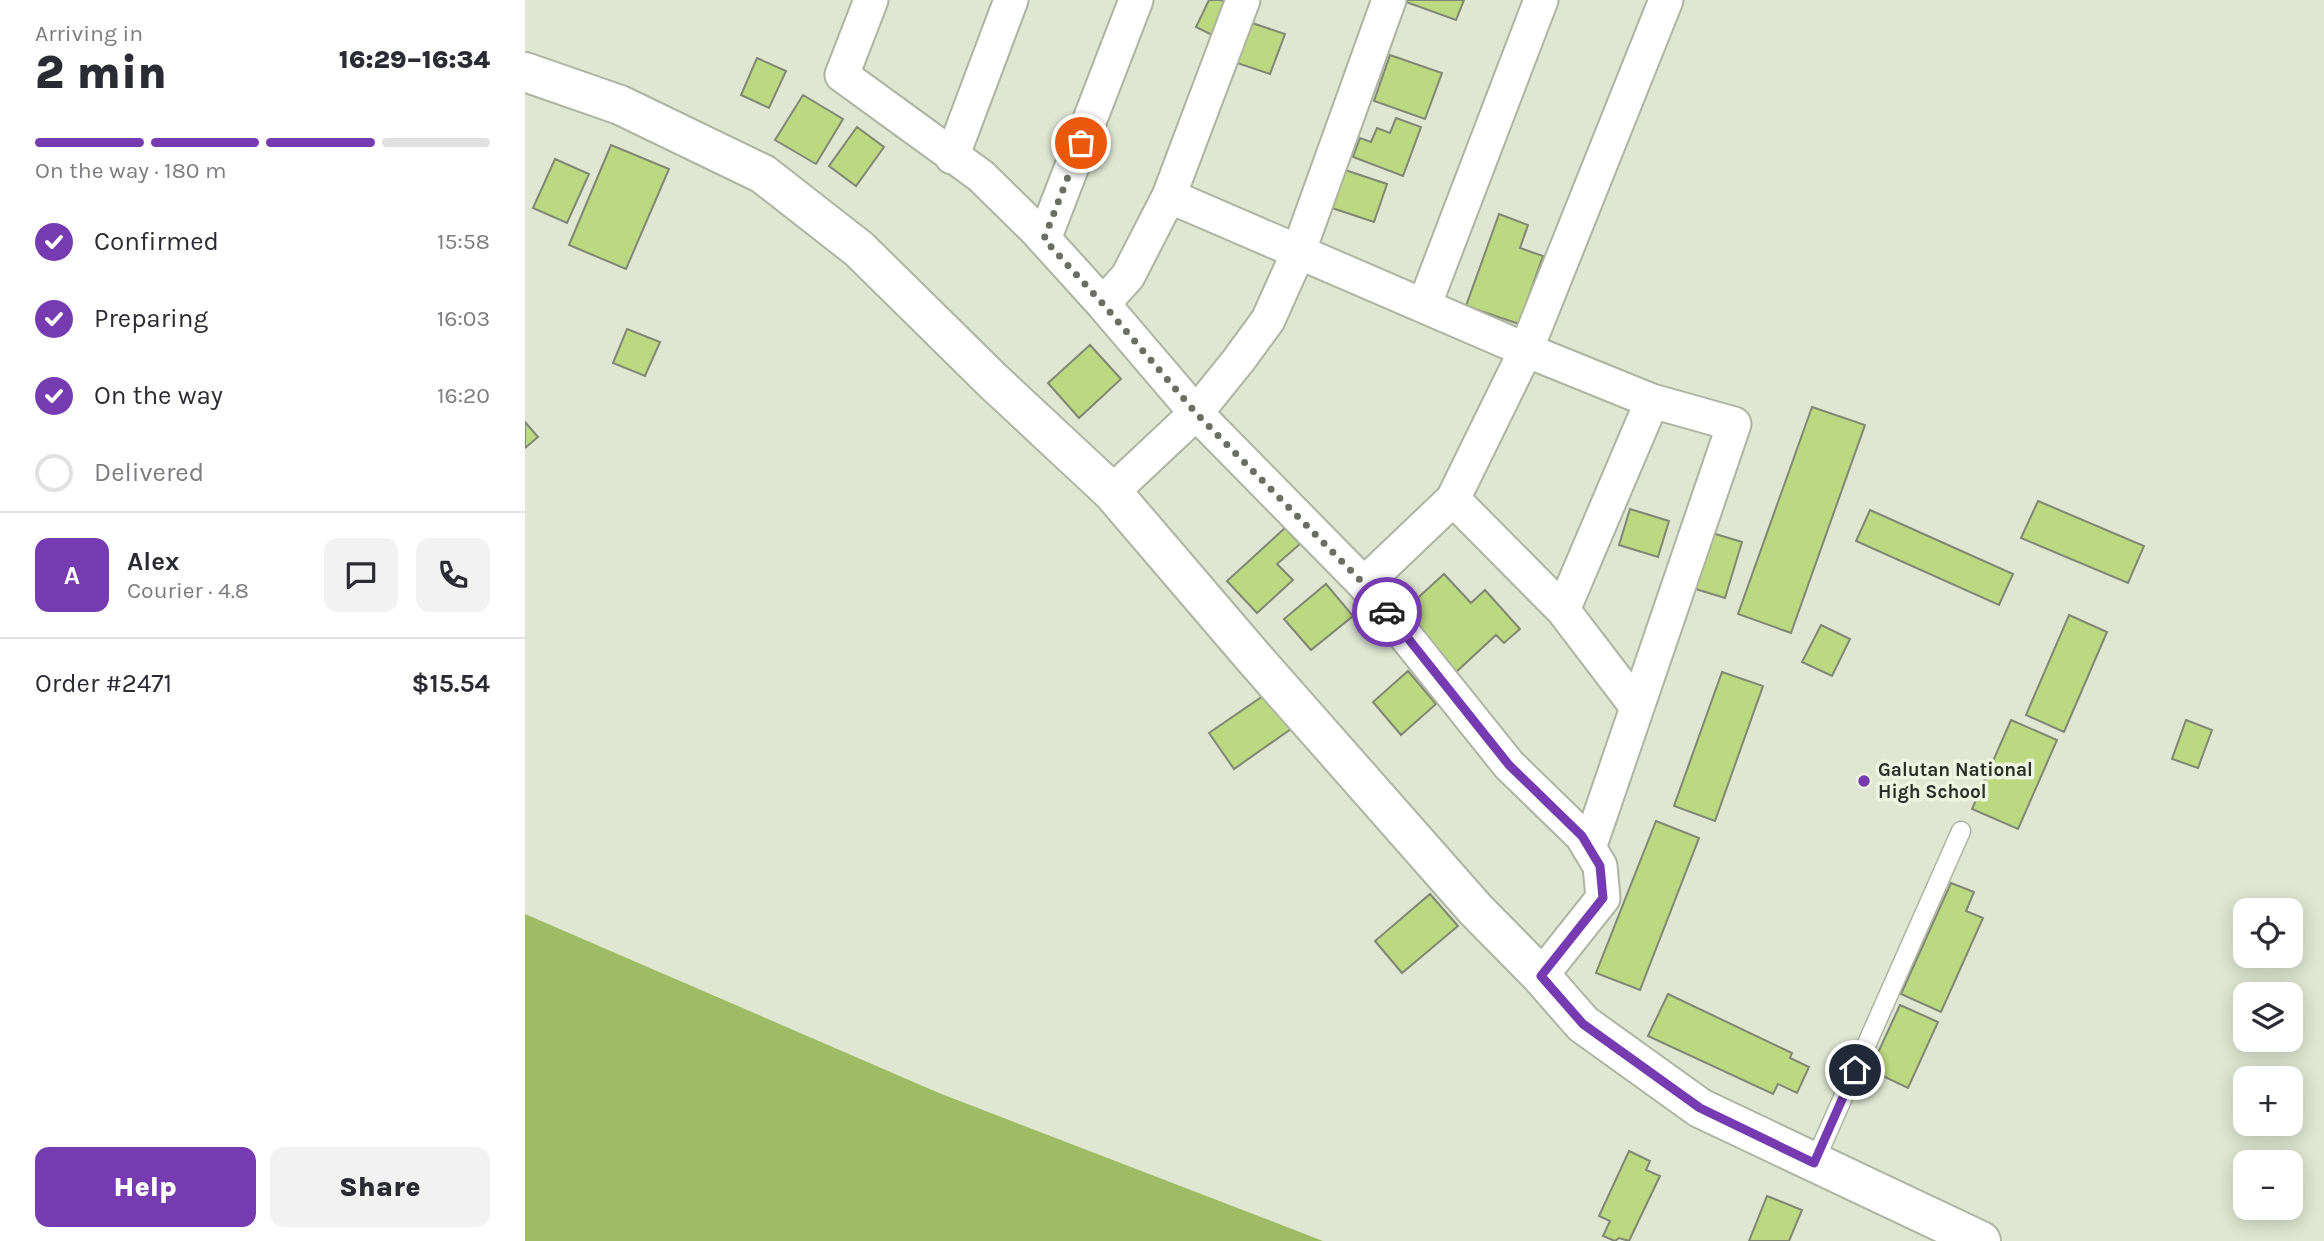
<!DOCTYPE html>
<meta charset="utf-8">
<style>
body{margin:0;font-family:Karla,sans-serif;background:#f2f2f3;color:#2b2b33;height:100vh;display:flex;flex-direction:column;font-size:26px;white-space:nowrap}
*{box-sizing:border-box;margin:0}
p{font-size:23px;color:#7c7c81}
.icon{flex:none;width:38px;height:38px;fill:none;stroke:currentColor;stroke-width:2;stroke-linecap:round;stroke-linejoin:round}
.map{position:relative;flex:1;overflow:hidden}
.panel{display:flex;flex-direction:column;background:#fff;width:525px}
.panel>*{flex:none}
.tools{position:absolute;left:1708px;top:898px;display:grid;gap:14px}
.tools a{display:grid;place-items:center;width:70px;height:70px;border-radius:14px;background:#fff;box-shadow:0 4px 18px #0003;font-size:35px}
.pin{position:absolute;display:grid;place-items:center;width:60px;height:60px;color:#fff;margin:-30px;border:4px solid #fff;border-radius:50%;box-shadow:0 2px 7px #0007}
.courier{position:absolute;display:grid;place-items:center;width:70px;height:70px;margin:-35px;border:5px solid #773bb1;border-radius:50%;background:#fff;color:#222;box-shadow:0 2px 9px #0007}
.head em{font-style:normal;font-weight:800}
.head div{display:flex;flex-direction:column-reverse}
.head{display:flex;align-items:center;justify-content:space-between;height:119px;padding:0 35px}
h1{font-size:46px;font-weight:800;line-height:52px}
.bar{display:grid;grid-template-columns:repeat(4,1fr);gap:10px 7px;align-content:center;height:84px;padding:0 35px}
.bar i{height:9px;border-radius:5px;background:#e1e1e2}
.bar .selected{background:#773bb1}
.bar p{grid-column:span 4}
.line{display:flex;align-items:center;gap:18px;padding:0 35px;border-top:2px solid #e1e1e2}
.line div{flex:1}
.round{display:grid;place-items:center;flex:none;width:74px;height:74px;border-radius:14px;background:#f2f2f3}
ol{padding:0 35px;list-style:none}
li{display:flex;align-items:center;gap:21px;height:77px}
li p{margin-inline-start:auto}
li .icon{padding:7px;border-radius:50%;background:#773bb1;color:#fff;stroke-width:4}
li:last-child{color:#7c7c81}
li i{width:38px;height:38px;border:4px solid #e1e1e2;border-radius:50%}
.primary-button{display:flex;gap:14px;margin-top:auto;padding:14px 35px}
.primary-button a{flex:1;height:80px;border-radius:14px;background:#773bb1;color:#fff;font-size:28px;font-weight:800;line-height:80px;text-align:center}
.primary-button a+a{background:#f2f2f3;color:#2b2b33}
main{display:flex;flex:1;min-height:0}
.map>svg:first-child{display:block}
</style>
<main>
<section class="panel">
<div class="head"><div><h1>2 min</h1><p>Arriving in</p></div><em>16:29–16:34</em></div>
<div class="bar"><i class="selected"></i><i class="selected"></i><i class="selected"></i><i></i><p>On the way · 180 m</p></div>
<ol>
<li><svg class="icon" aria-label="check" viewBox="0 0 24 24"><path d="M5 12l5 5 9-10"/></svg>Confirmed<p>15:58</p></li>
<li><svg class="icon" aria-label="check" viewBox="0 0 24 24"><path d="M5 12l5 5 9-10"/></svg>Preparing<p>16:03</p></li>
<li><svg class="icon" aria-label="check" viewBox="0 0 24 24"><path d="M5 12l5 5 9-10"/></svg>On the way<p>16:20</p></li>
<li><i></i>Delivered</li>
</ol>
<div class="line" style="height:126px"><b class="round" style="background:#773bb1;color:#fff">A</b><div><b>Alex</b><p>Courier · 4.8</p></div><a class="round"><svg class="icon" aria-label="chat" viewBox="0 0 24 24"><path d="M4 5h16v11H9l-5 4z"/></svg></a><a class="round"><svg class="icon" aria-label="phone" viewBox="0 0 24 24"><path d="M5 4h4l2 5-3 2q2 4 5 5l2-3 5 2v4C11 20 4 13 5 4z"/></svg></a></div>
<div class="line" style="height:91px"><div>Order #2471</div><b>$15.54</b></div>
<div class="primary-button"><a>Help</a><a>Share</a></div>
</section>
<div class="map">
<svg width="1799" height="1241" viewBox="0 0 1799 1241">
<rect width="100%" height="100%" fill="#dfe7d3"/>
<path fill="#a0bb66" d="M0 914 414 1093 798 1241H0Z"/>
<path fill="#bcd881" stroke="#818775" stroke-width="2" d="M684 0H696L705 5 689 36 671 27Z
M882 0H939L931 20 881 2Z
M727 23 760 34 745 74 712 63Z
M865 55 917 73 900 119 849 101Z
M232 58 261 71 244 108 216 95Z
M278 95 318 119 291 164 250 140Z
M871 118 896 127 878 176 828 157 835 138 846 142 852 128 865 133Z
M332 127 359 147 331 186 304 166Z
M86 145 144 169 101 269 44 245Z
M30 159 64 174 42 223 8 208Z
M811 167 862 184 849 222 798 205Z
M974 214 1003 225 995 248 1018 256 994 324 941 306Z
M102 329 135 342 120 376 88 363Z
M565 345 596 379 554 418 523 383Z
M1287 407 1340 425 1266 633 1213 614Z
M0 422 13 437 0 448Z
M1513 501 1619 546 1603 583 1496 538Z
M1105 509 1144 521 1133 557 1094 545Z
M1345 510 1488 574 1474 605 1331 541Z
M760 528 775 544 752 564 768 580 732 613 702 581Z
M1177 530 1217 542 1200 598 1161 586Z
M919 574 946 603 960 590 995 629 979 643 971 635 929 674 874 615Z
M801 584 828 616 786 650 759 619Z
M1544 615 1582 632 1539 732 1501 715Z
M1296 625 1325 639 1307 676 1277 662Z
M883 671 911 704 876 735 848 702Z
M1197 672 1238 686 1190 821 1149 806Z
M741 694 766 729 709 769 684 733Z
M1486 720 1532 740 1493 829 1447 809Z
M1661 720 1687 730 1673 768 1647 759Z
M1131 821 1174 838 1115 990 1071 973Z
M1426 883 1449 892 1441 911 1458 918 1416 1012 1376 994Z
M905 894 933 926 877 973 850 941Z
M1143 994 1267 1053 1265 1058 1284 1067 1272 1093 1253 1084 1248 1094 1123 1036Z
M1375 1005 1413 1022 1383 1088 1345 1070Z
M1104 1151 1125 1161 1121 1170 1135 1176 1104 1241 1094 1238 1090 1241 1078 1236 1085 1221 1074 1216Z
M1242 1196 1277 1210 1264 1241H1224Z"/>
<g fill="none" stroke-linecap="round" stroke-linejoin="round">
<g stroke="#adb4a1" stroke-width="21">
<path id="service" d="M1289 1163 1436 831"/>
</g>
<g stroke="#adb4a1" stroke-width="37">
<path id="minor" d="M346 0 317 75 456 176 510 229 578 304 671 413 839 584 984 765 1057 836 1075 866 1078 898 1016 976
M427 157 486 0
M644 196 1001 350 1127 401 1209 424 1064 848
M519 239 611 0
M578 304 603 276 644 196 718 0
M899 306 1016 0
M587 492 671 413 713 361 743 320 773 253 864 0
M928 499 1038 610 1112 707
M839 584 928 499 1001 350 1141 0
M1038 610 1127 401"/>
</g>
<g stroke="#adb4a1" stroke-width="42">
<path id="tertiary" d="M0 72 95 105 238 174 334 249 468 381 587 492 729 658 951 910 1016 976 1058 1024 1175 1108 1456 1241"/>
</g>
<use href="#service" stroke="#fff" stroke-width="18"/>
<use href="#minor" stroke="#fff" stroke-width="33"/>
<use href="#tertiary" stroke="#fff" stroke-width="38"/>
</g>
<g fill="none" stroke-linecap="round" stroke-linejoin="round">
<path stroke="#6b6f63" stroke-width="7" stroke-dasharray="0 12.6" d="M556 143 519 239 578 304 671 413 839 584 862 612"/>
<path stroke="#773bb1" stroke-width="9" d="M862 612 984 765 1057 836 1075 866 1078 898 1016 976 1058 1024 1175 1108 1289 1163 1330 1070"/>
</g>
<circle fill="#773bb1" stroke="#edf4e0" stroke-width="2.5" cx="1339" cy="781" r="7"/>
<g text-anchor="middle" dominant-baseline="central" stroke-width="7" stroke-linejoin="round" paint-order="stroke">
<g font-size="19" font-weight="bold" fill="#2c2f27" stroke="#edf4e0" text-anchor="start">
<text x="1353" y="770">Galutan National<tspan x="1353" dy="22">High School</tspan></text>
</g>
</g>
</svg>
<div class="tools">
<a><svg class="icon" aria-label="locate" viewBox="0 0 24 24"><circle cx="12" cy="12" r="6"/><path d="M12 2v4M12 18v4M2 12h4M18 12h4"/></svg></a>
<a><svg class="icon" aria-label="layers" viewBox="0 0 24 24"><path d="M12 4l9 5-9 5-9-5zM3 14l9 5 9-5"/></svg></a>
<a>+</a>
<a>−</a>
</div>
<div class="pin" style="left:556px;top:143px;background:#ea580c"><svg class="icon" aria-label="bag" viewBox="0 0 24 24"><path d="M5 8h14l-1 12H6zM9 8a3 3 0 0 1 6 0"/></svg></div>
<div class="pin" style="left:1330px;top:1070px;background:#1f2937"><svg class="icon" aria-label="home" viewBox="0 0 24 24"><path d="M3 11l9-7 9 7M6 9v11h12V9"/></svg></div>
<div class="courier" style="left:862px;top:612px"><svg class="icon" aria-label="car" viewBox="0 0 24 24"><path d="M5 17H2v-5l4-1 3-4h7l3 4 3 1v5h-3M9 17h6M6 11h13"/><circle cx="7" cy="17" r="2"/><circle cx="17" cy="17" r="2"/></svg></div>
</div>
</main>
